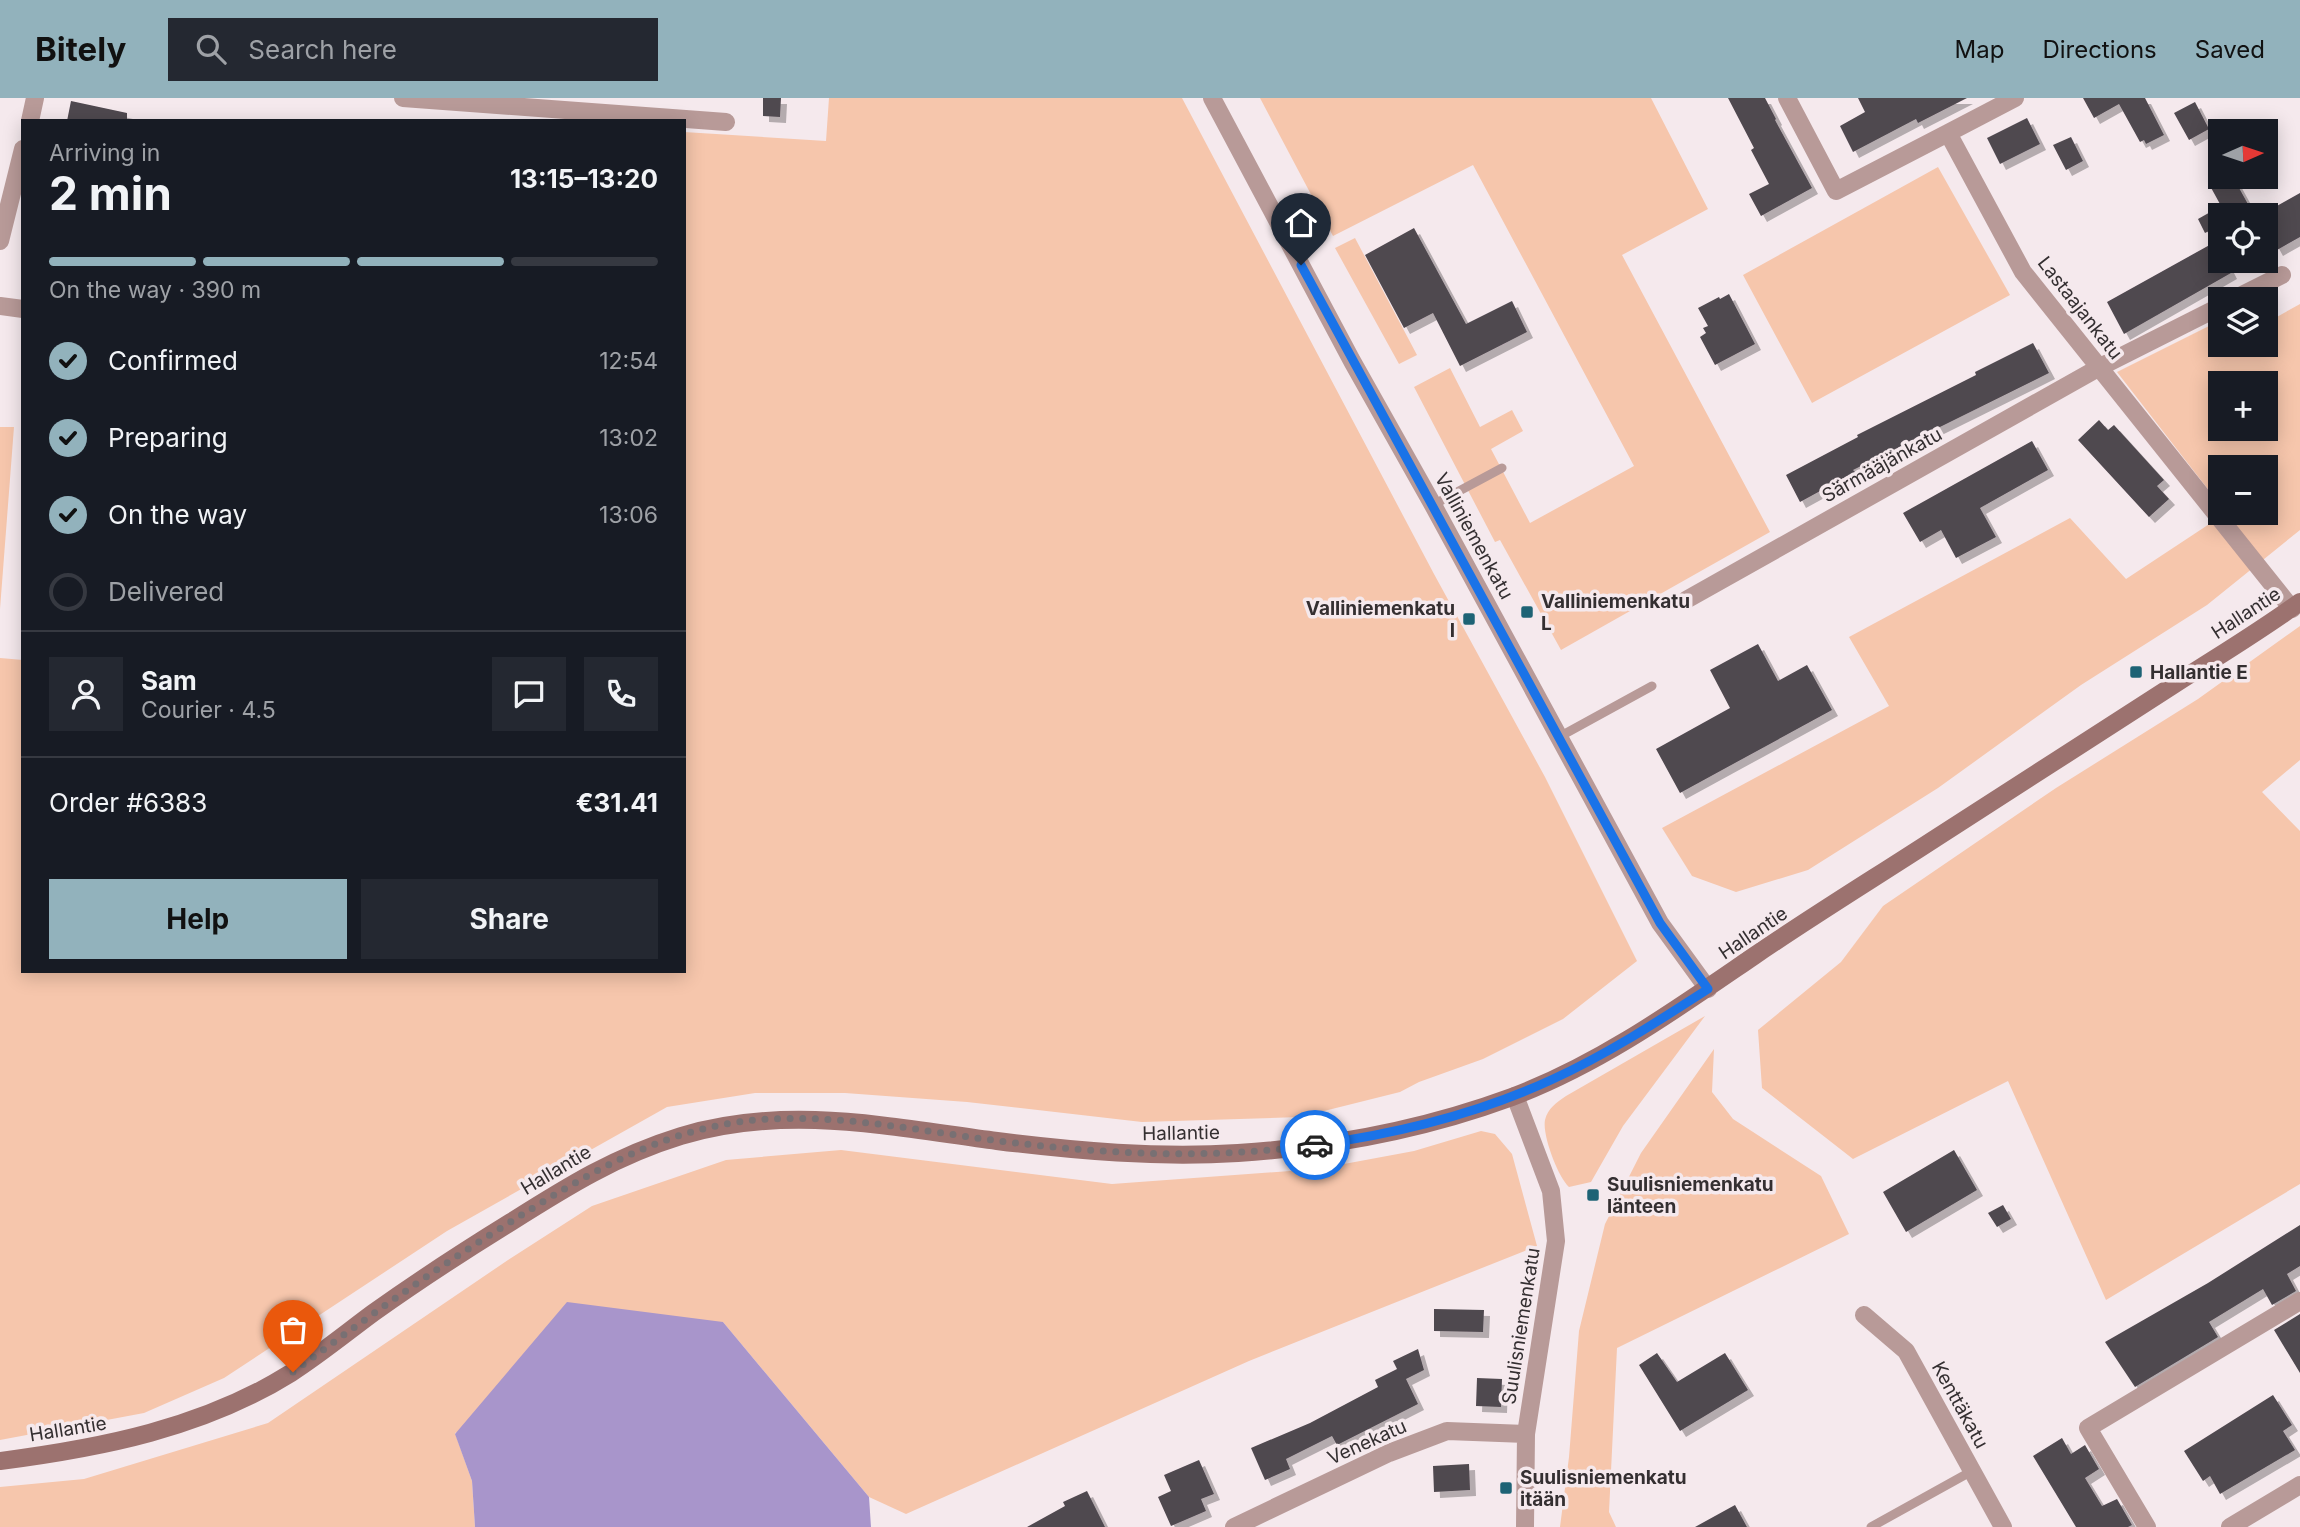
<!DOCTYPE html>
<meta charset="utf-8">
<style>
body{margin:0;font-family:Inter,sans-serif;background:#242831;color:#f1f3f6;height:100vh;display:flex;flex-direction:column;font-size:26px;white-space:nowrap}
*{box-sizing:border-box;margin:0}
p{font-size:23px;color:#9ea1a6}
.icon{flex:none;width:38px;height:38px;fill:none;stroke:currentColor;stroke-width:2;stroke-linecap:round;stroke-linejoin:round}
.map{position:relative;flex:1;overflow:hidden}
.details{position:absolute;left:21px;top:21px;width:665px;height:854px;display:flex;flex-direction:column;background:#171b24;border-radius:0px;box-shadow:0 4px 18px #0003}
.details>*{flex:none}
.needle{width:46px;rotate:87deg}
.buttons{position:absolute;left:2208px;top:21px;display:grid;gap:14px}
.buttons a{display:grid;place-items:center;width:70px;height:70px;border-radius:0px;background:#171b24;box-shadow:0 4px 18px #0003;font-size:35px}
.pin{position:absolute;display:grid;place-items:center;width:60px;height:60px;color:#fff;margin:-72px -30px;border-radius:50% 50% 50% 0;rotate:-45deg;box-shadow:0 0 7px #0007}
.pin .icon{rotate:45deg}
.courier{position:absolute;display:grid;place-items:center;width:70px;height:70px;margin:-35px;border:5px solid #1a73e8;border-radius:50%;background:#fff;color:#222;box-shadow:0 2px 9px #0007}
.head em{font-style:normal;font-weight:700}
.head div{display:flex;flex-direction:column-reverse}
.head{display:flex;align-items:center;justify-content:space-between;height:119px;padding:0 28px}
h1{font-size:46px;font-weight:700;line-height:52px}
.bar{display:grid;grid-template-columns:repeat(4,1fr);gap:10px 7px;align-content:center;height:84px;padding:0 28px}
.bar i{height:9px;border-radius:5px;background:#363941}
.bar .current{background:#92b2bc}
.bar p{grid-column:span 4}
.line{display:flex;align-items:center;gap:18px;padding:0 28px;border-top:2px solid #363941}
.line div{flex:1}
.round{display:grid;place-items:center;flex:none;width:74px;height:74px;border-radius:0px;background:#242831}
ol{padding:0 28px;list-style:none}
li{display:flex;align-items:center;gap:21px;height:77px}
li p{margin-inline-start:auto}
li .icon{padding:7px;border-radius:50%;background:#92b2bc;color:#111;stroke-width:4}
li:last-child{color:#9ea1a6}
li i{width:38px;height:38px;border:4px solid #363941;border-radius:50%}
.cta{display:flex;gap:14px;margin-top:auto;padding:14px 28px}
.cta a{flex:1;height:80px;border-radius:0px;background:#92b2bc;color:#111;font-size:28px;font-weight:700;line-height:80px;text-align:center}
.cta a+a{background:#242831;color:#f1f3f6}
header{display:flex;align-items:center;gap:42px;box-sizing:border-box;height:98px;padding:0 35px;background:#92b2bc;color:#111}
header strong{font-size:33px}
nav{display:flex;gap:38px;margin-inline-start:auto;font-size:24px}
.search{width:490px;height:63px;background:#242831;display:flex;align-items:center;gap:18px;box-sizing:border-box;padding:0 24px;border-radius:0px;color:#9ea1a6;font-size:26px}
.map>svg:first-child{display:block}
</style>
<header>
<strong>Bitely</strong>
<div class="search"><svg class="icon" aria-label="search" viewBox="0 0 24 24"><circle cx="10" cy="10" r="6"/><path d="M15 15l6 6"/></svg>Search here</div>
<nav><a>Map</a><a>Directions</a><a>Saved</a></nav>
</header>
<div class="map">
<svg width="2300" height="1429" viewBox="0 0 2300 1429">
<defs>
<filter id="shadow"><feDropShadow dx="6" dy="6" stdDeviation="0" flood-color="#0004"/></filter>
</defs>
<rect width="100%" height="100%" fill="#f5e9ed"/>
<path fill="#f6c6ac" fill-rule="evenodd" d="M829 0H1182L1434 476 1545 679 1637 863 1563 921 1483 961 1419 984 1400 994 1300 1019 1142 1024 967 1004 845 995H755L667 1009 447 1133 224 1280 144 1315 0 1342V560L23 562V873H684V34L826 43Z
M1260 0H1651L1708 111 1622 157 1770 434 1561 552 1500 442 1495 444 1414 289 1450 270 1480 329 1512 312 1523 333 1491 351 1530 425 1634 368 1473 67 1333 138Z
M1938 69 2010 197 1812 305 1743 177Z
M1355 140 1417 257 1399 266 1335 150Z
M2300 206V432L2207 507 2081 587 1938 690 1808 772 1736 794 1692 778 1662 730 1889 608 1849 539 2070 420 2126 481 2226 415H2266V369H2221V408L2117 274 2221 222V247H2266V225ZM2221 285H2266V331H2221Z
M0 329H14L0 511Z
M2300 528V662L2262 694 2300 733V1086L2106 1202 2008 983 1853 1061 1762 990 1758 932 1841 864 1883 808 2056 690 2198 601Z
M1705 918 1623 1028 1591 1084 1569 1089C1558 1079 1542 1037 1545 1022 1548 1010 1556 1005 1566 998Z
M1714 951 1712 994 1733 1021 1821 1078 1849 1136 1617 1250 1609 1414 1616 1429H1560L1569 1359 1579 1233 1605 1126 1641 1055Z
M1481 1033 1495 1036 1512 1056 1537 1148 1249 1263 906 1416 869 1399 723 1224 455 1335 472 1383 475 1429H0V1389L84 1381 268 1325 508 1162 592 1108 726 1062 841 1052 1112 1086 1317 1071 1414 1053Z"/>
<path fill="#a895cb" d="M567 1204 723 1224 869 1399 871 1429H475L472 1383 455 1336Z"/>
<path fill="#50484f" filter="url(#shadow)" d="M763 0H781L780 19 763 18Z
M1728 0H1765L1776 21 1775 22 1812 90 1761 118 1749 96 1769 86 1751 52 1754 50Z
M1858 0H1967L1918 25 1916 21 1853 54 1840 28 1865 14Z
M2083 0H2145L2164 37 2146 46 2144 42 2140 44 2119 6 2094 20Z
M71 3 127 15V23H67Z
M2195 4 2209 31 2189 42 2174 15Z
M2027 20 2040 46 2000 66 1987 40Z
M2071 39 2083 63 2066 72 2053 47Z
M2222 79H2233L2254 117H2226L2209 86Z
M2300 95V139L2277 152 2266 132V114Z
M2221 108V127L2205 135 2198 121Z
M1414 130 1466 226 1512 203 1527 234 1460 268 1433 215 1404 230 1365 157Z
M2215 144 2221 156V163H2225L2231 175 2124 236 2107 204Z
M1729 196 1755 246 1715 267 1700 239 1706 235 1703 230 1708 228 1698 210 1719 199 1720 201Z
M2033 245 2049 275 1853 372 1855 374 1800 404 1786 377 1858 339 1857 337 1976 277 1975 274Z
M2099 322 2108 332 2114 327 2164 382 2157 388 2169 401 2149 419 2078 342Z
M2032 343 2048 372 1980 410 1996 439 1956 460 1941 432 1920 444 1903 415Z
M1758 546 1778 583 1807 567 1832 612 1680 695 1656 651 1730 610 1710 572Z
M1954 1052 1977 1092 1906 1134 1883 1094Z
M2003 1107 2011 1121 1997 1129 1988 1115Z
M2300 1127V1168L2287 1176 2296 1193 2272 1207 2263 1191 2209 1224 2218 1239 2135 1289 2105 1244 2208 1185Z
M1434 1211 1484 1212 1483 1234 1434 1233Z
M2300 1216V1275L2274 1232Z
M1418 1251 1424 1272 1406 1281 1418 1306 1337 1347 1332 1338 1286 1361 1290 1371 1265 1382 1251 1350 1310 1325 1378 1289 1375 1282 1397 1271 1393 1263Z
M1657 1255 1677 1284 1725 1255 1748 1292 1680 1333 1639 1267Z
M1477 1280 1502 1281 1501 1309 1476 1308Z
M2273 1297 2292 1327 2283 1333 2295 1352 2220 1396 2210 1378 2203 1383 2184 1353Z
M2062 1340 2071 1356 2085 1347 2099 1371 2085 1380 2102 1408 2117 1401 2132 1427 2128 1429H2076L2033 1358Z
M1199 1362 1214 1396 1201 1401 1206 1413 1171 1428 1158 1399 1171 1393 1164 1377Z
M1469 1366 1470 1392 1434 1394 1433 1368Z
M1087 1393 1105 1429H1027L1065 1408 1063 1404Z
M1735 1407 1747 1429H1695Z"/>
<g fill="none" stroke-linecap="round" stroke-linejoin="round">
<path stroke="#b89a98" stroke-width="9" d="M1433 407 1502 370
M1559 639 1652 588
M1871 1429 1972 1373"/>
<path stroke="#b89a98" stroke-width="18" d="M403 0 726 24
M1212 0 1352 263 1433 407 1660 825 1708 891
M1787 0 1836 93 1948 35 2023 174 2292 511
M30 23 35 0
M1948 35 2015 0
M0 143 23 51
M2234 201 2282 177
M0 208 23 211
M1686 502 2100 269 2221 208
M1515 998 1551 1093 1556 1143 1526 1336 1525 1429
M1864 1217 1906 1253 2003 1429
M1234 1429 1389 1355 1447 1333 1526 1336
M2147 1429 2088 1330 2300 1203
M2230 1429 2300 1387"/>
<path stroke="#9c726f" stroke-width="18" d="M0 1363C101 1350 203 1330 291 1275 319 1257 346 1235 373 1215 418 1183 464 1153 511 1124 568 1088 616 1058 681 1038 787 1006 890 1029 997 1043 1077 1053 1157 1060 1238 1055 1332 1049 1425 1031 1512 999 1600 966 1678 910 1754 858 1814 817 1876 779 1936 740 2015 689 2093 639 2172 588 2215 560 2259 534 2300 504"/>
</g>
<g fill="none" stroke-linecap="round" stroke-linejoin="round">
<path stroke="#787073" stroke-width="7" stroke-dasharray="0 12.6" d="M293 1274C361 1224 429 1175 501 1130 582 1079 658 1031 756 1022 835 1015 914 1032 992 1042 1100 1056 1207 1062 1315 1047"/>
<path stroke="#1a73e8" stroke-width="9" d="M1301 167 1660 825 1708 891C1657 924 1606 957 1551 982 1477 1016 1396 1036 1315 1047"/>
</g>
<g fill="#1e6375" stroke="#f5e9ed" stroke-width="2.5">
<rect x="1520" y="507" width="14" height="14" rx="3.5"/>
<rect x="1462" y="514" width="14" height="14" rx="3.5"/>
<rect x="2129" y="567" width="14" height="14" rx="3.5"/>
<rect x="1586" y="1090" width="14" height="14" rx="3.5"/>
<rect x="1499" y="1383" width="14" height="14" rx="3.5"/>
</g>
<g text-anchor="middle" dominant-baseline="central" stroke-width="7" stroke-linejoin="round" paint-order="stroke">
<g font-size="19" fill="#342f31" stroke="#f5e9ed">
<text transform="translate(2080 210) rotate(52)">Lastaajankatu</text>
<text transform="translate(1882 367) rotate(-29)">Särmääjänkatu</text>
<text transform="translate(1474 438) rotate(61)">Valliniemenkatu</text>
<text transform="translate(2246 515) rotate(-33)">Hallantie</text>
<text transform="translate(1753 835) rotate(-34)">Hallantie</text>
<text transform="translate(1181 1035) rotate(-1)">Hallantie</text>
<text transform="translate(556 1072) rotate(-31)">Hallantie</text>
<text transform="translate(1521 1228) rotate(-81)">Suulisniemenkatu</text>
<text transform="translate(1960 1307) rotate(61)">Kenttäkatu</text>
<text transform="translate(68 1331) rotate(-9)">Hallantie</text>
<text transform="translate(1367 1344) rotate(-24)">Venekatu</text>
</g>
<g font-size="19" font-weight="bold" fill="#342f31" stroke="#f5e9ed" text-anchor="start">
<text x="1541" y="503">Valliniemenkatu<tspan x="1541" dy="22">L</tspan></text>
<text x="1455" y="510" text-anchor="end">Valliniemenkatu<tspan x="1455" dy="22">I</tspan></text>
<text x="2150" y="574">Hallantie E</text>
<text x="1607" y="1086">Suulisniemenkatu<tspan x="1607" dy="22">länteen</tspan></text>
<text x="1520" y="1379">Suulisniemenkatu<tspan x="1520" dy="22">itään</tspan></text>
</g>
</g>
</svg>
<div class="buttons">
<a><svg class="needle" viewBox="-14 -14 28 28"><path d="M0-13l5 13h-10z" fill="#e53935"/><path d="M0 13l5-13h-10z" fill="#9ea1a6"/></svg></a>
<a><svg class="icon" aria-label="locate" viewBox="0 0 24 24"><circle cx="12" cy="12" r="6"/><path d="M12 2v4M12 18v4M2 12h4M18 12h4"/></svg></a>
<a><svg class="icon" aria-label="layers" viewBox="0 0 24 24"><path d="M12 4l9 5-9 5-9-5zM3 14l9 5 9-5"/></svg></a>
<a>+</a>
<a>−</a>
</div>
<div class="pin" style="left:293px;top:1274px;background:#ea580c"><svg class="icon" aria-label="bag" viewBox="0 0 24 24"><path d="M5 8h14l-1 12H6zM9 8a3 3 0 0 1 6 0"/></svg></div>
<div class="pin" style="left:1301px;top:167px;background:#1f2937"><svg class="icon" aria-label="home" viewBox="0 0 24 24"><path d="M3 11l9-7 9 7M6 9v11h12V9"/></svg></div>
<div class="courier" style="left:1315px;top:1047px"><svg class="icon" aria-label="car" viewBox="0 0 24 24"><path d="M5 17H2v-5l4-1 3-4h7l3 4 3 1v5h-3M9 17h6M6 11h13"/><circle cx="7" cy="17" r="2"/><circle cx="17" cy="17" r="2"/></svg></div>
<section class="details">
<div class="head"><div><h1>2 min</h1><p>Arriving in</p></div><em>13:15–13:20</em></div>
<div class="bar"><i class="current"></i><i class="current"></i><i class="current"></i><i></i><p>On the way · 390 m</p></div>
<ol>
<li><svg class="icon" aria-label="check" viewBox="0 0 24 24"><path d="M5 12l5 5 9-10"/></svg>Confirmed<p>12:54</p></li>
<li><svg class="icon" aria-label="check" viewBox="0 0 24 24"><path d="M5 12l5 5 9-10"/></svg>Preparing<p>13:02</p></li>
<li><svg class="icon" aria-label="check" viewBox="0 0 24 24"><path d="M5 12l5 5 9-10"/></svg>On the way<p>13:06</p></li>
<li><i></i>Delivered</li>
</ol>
<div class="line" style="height:126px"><a class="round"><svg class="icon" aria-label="person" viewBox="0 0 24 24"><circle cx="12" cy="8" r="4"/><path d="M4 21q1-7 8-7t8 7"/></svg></a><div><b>Sam</b><p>Courier · 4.5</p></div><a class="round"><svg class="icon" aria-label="chat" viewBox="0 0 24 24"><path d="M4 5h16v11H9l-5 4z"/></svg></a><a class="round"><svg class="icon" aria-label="phone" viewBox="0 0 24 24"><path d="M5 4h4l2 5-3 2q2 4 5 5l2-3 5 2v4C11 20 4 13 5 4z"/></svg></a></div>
<div class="line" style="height:91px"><div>Order #6383</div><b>€31.41</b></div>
<div class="cta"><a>Help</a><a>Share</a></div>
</section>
</div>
